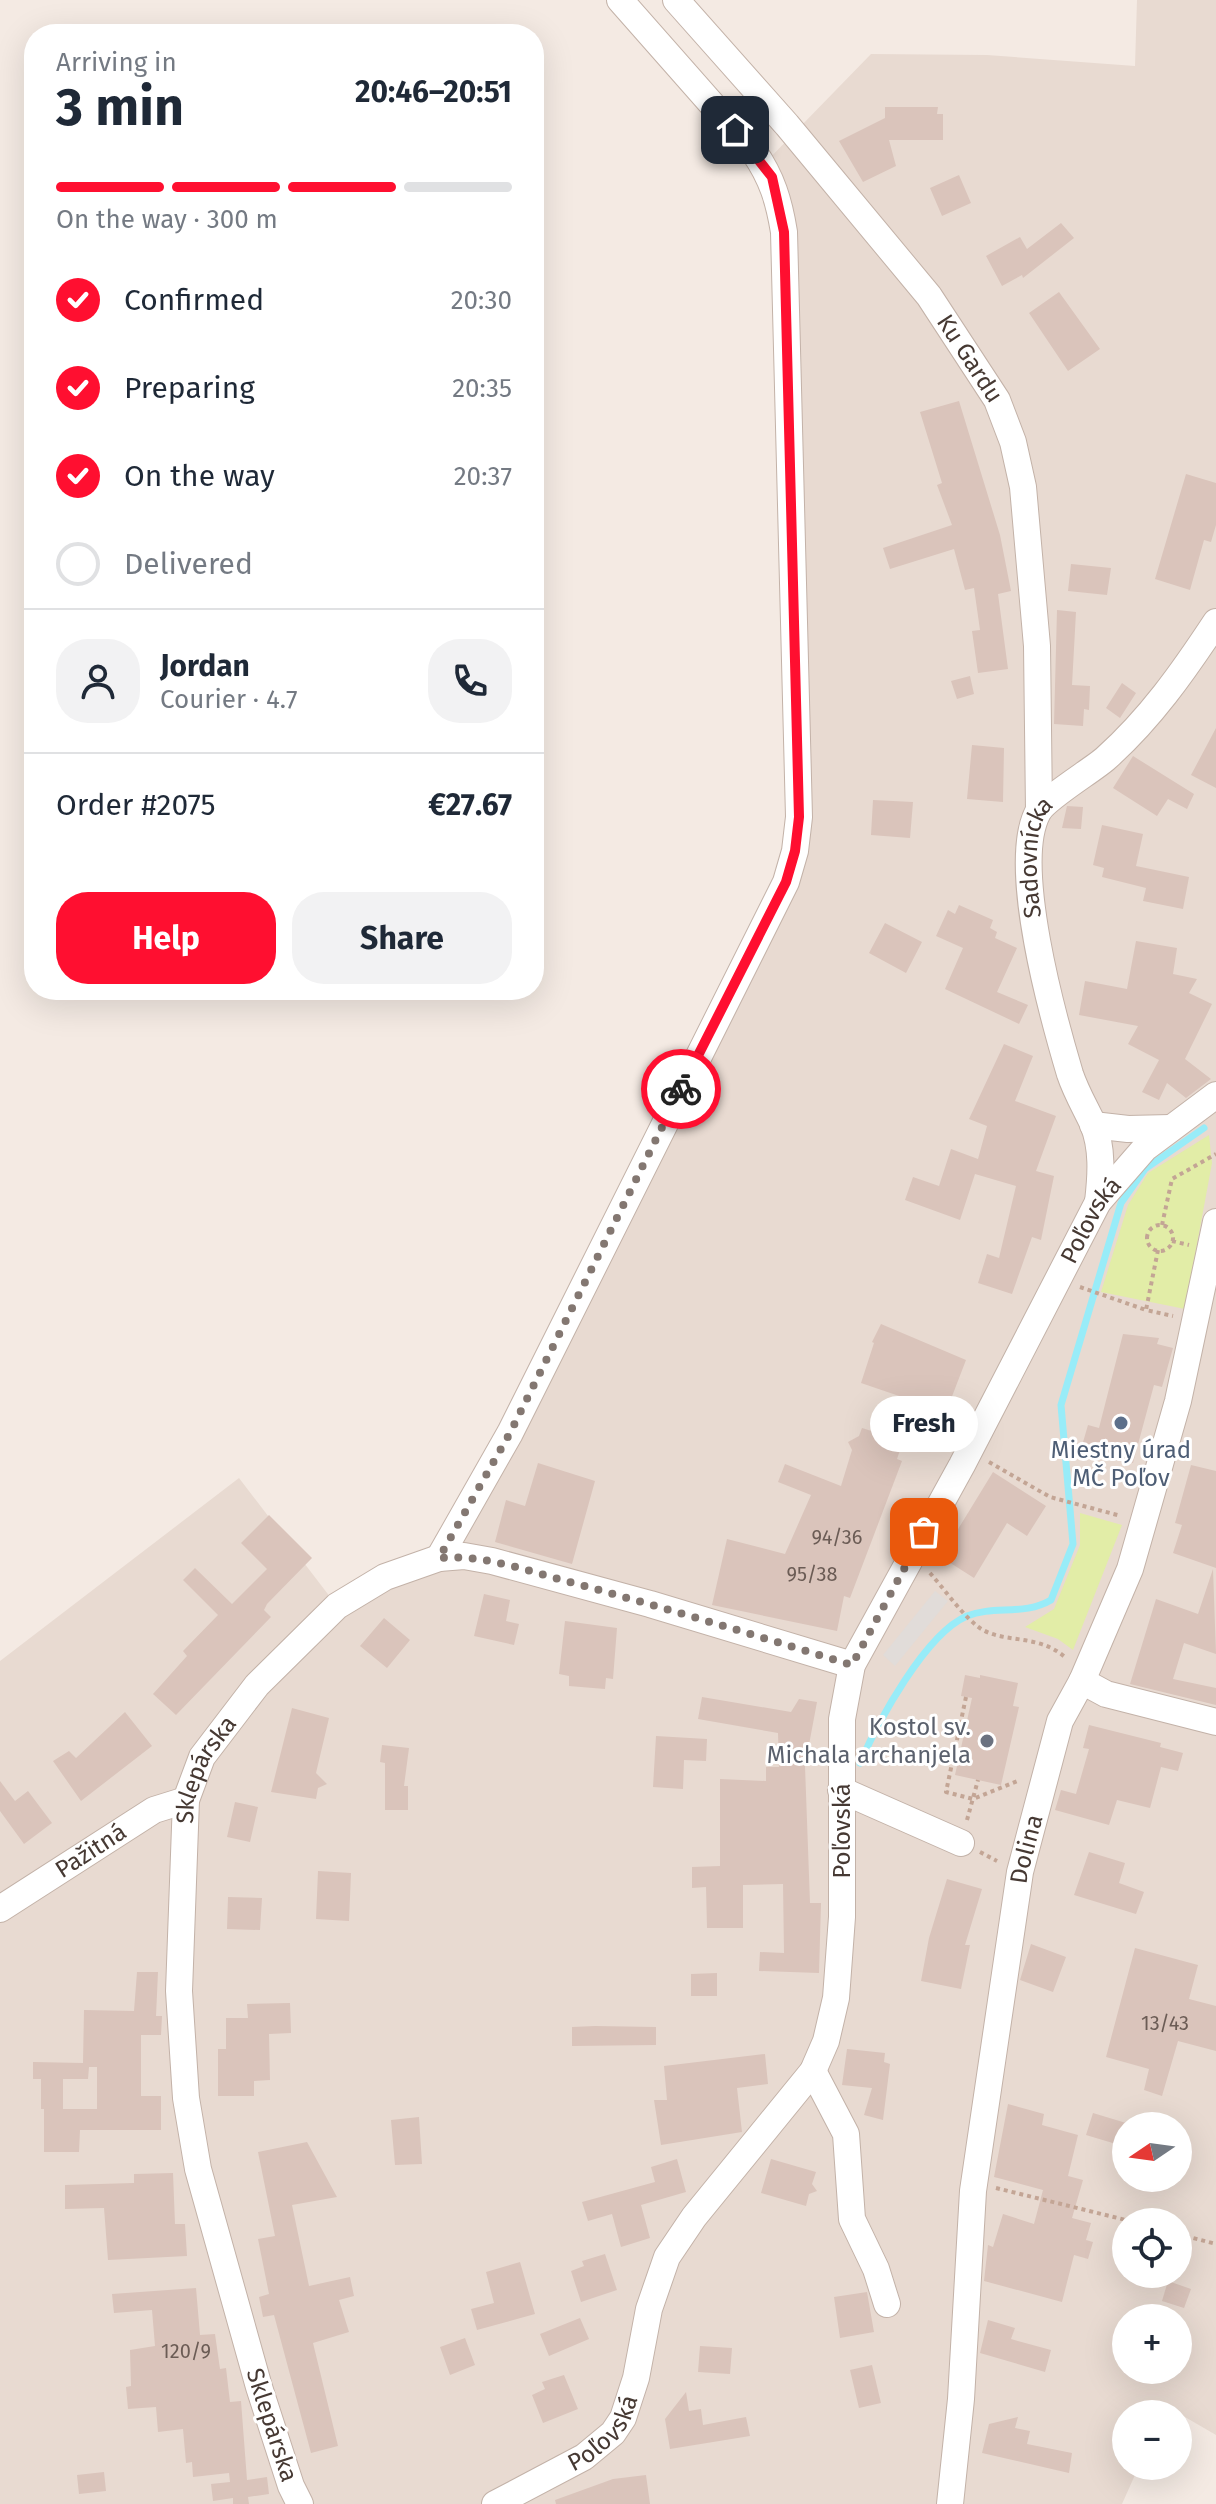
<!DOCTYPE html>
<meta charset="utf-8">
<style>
body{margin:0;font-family:"Fira Sans",sans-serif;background:#f2f2f3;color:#1f2937;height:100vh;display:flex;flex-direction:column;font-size:30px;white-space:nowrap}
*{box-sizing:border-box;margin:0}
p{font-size:26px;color:#747a83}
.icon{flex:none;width:44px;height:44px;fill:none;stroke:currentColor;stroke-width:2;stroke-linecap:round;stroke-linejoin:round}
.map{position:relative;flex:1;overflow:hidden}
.side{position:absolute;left:24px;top:24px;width:520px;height:976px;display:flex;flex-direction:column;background:#fff;border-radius:32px;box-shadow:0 8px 32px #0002}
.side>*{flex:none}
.needle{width:52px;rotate:257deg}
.controls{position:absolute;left:1112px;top:2112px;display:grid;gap:16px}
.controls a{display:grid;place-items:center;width:80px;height:80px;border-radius:50%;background:#fff;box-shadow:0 8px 32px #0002;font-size:40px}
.pin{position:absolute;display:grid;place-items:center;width:68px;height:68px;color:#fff;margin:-34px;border-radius:16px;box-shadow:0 4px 12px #0006}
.courier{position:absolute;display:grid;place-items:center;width:80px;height:80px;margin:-40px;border:6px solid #ff0f30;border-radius:50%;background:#fff;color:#222;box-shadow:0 2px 10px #0007}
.bubble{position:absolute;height:56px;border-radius:28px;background:#fff;box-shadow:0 8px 32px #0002;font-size:26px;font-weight:700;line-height:56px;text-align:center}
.headline em{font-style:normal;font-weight:700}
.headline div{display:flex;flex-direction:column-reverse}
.headline{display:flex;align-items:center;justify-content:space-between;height:136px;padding:0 32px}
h1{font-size:52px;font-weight:700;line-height:60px}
.bar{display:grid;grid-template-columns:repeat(4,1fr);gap:12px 8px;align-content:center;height:96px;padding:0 32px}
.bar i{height:10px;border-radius:6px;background:#e0e1e3}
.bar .on{background:#ff0f30}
.bar p{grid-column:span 4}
.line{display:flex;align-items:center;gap:20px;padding:0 32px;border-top:2px solid #e0e1e3}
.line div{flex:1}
.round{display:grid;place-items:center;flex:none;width:84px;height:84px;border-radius:32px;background:#f2f2f3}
ol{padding:0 32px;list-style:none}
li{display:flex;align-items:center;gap:24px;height:88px}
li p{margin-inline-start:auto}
li .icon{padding:8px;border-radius:50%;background:#ff0f30;color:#fff;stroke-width:4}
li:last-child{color:#747a83}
li i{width:44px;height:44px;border:4px solid #e0e1e3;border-radius:50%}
.action{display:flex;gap:16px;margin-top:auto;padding:16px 32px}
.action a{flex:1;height:92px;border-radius:32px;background:#ff0f30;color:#fff;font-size:32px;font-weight:700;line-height:92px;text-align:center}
.action a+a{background:#f2f2f3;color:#1f2937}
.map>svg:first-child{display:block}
</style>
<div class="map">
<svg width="1216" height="2504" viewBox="0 0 1216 2504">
<rect width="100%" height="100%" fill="#f4eae3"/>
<path fill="#e8dad1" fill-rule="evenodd" d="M1137 0H1216V2435L1166 2406 1162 2414H1126V2466H1139L1122 2504H0V1661L239 1478 337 1606 439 1558 494 1460 796 831 782 220 763 165 871 54 987 55 1135 66ZM1126 2126H1178V2178H1126ZM1126 2222H1178V2274H1126ZM1126 2318H1178V2370H1126Z"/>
<path fill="#e2eda7" d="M1209 1135 1212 1163 1185 1309 1101 1292 1128 1205 1148 1173Z
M1080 1513 1122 1525 1073 1650 1058 1639 1025 1627 1054 1609 1080 1545Z"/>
<path fill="#e1dcd9" d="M935 1591 948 1601 895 1666 883 1655Z"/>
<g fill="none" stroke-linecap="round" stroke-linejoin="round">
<path stroke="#98ecf8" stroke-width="7" d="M860 1763C878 1722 925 1634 967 1616 994 1605 1024 1616 1051 1600L1073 1544 1061 1405 1121 1203 1145 1169 1204 1128"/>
</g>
<path fill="#dac4bb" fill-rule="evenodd" d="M885 107H938L937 114H943V140H889L896 166 863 182 839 141 885 118Z
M959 175 971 203 942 216 930 188Z
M1061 223 1074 238 1023 278 1022 275 1002 286 986 256 1020 237 1027 249Z
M1059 292 1100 349 1068 371 1029 313Z
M959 401 1000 535 1011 591 998 594 1008 669 978 673 972 631 980 630 974 588 965 590 954 549 890 569 883 548 952 525 937 485 942 483 920 412Z
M1186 474 1216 483V525L1211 542 1204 540 1190 590 1155 579Z
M1071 564 1111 568 1107 595 1068 591Z
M1057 610 1076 612 1072 685 1090 686 1089 710 1084 709 1083 726 1054 724Z
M970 676 974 694 957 699 951 681Z
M1122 683 1136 693 1120 718 1106 708Z
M1216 728V788L1191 775Z
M972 745 1004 748 1003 802 967 799Z
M1133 756 1194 794 1187 809 1168 799 1157 816 1113 788Z
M873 800 913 802 910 838 871 835Z
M1067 806 1083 807 1081 829 1062 828Z
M1102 825 1143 834 1136 866 1189 877 1183 909 1143 901 1146 888 1102 877 1104 868 1093 865Z
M959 905 993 920 990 928 997 932 995 938 1017 948 997 992 1028 1005 1019 1024 945 989 963 948 936 936 948 910 955 914Z
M885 923 922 942 906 973 869 953Z
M1136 941 1177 948 1173 974 1197 979 1189 993 1212 1004 1185 1059 1211 1079 1186 1098 1167 1083 1159 1100 1142 1092 1159 1060 1128 1044 1138 1026 1079 1015 1085 981 1127 989Z
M1004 1044 1033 1056 1015 1101 1056 1116 1036 1171 1054 1176 1041 1240 1032 1237 1012 1294 978 1283 987 1254 999 1258 1016 1186 975 1174 960 1220 905 1200 913 1177 939 1186 951 1149 978 1159 987 1126 969 1119Z
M881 1324 966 1360 946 1412 861 1383 874 1343 872 1342Z
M1123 1334 1159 1338 1157 1344 1173 1348 1162 1387 1154 1385 1133 1463 1081 1449 1088 1425 1099 1428Z
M862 1428 903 1441 897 1459 902 1461 850 1598 844 1596 837 1631 712 1605 727 1539 785 1554 811 1495 778 1482 785 1464 841 1486 852 1450 848 1442 859 1436Z
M538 1463 595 1481 572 1564 495 1542 506 1500 525 1506Z
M1191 1465 1216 1471V1568L1173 1553 1182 1525 1175 1523Z
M993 1472 1046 1506 1027 1536 1007 1523 974 1578 941 1557Z
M269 1515 312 1558 267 1604 264 1610 271 1617 176 1715 153 1694 187 1656 183 1651 218 1615 183 1580 195 1568 232 1604 267 1569 241 1543Z
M1213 1569 1216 1654 1184 1643 1173 1679 1216 1688V1705L1130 1684 1156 1599 1198 1614Z
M484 1594 510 1600 506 1621 519 1624 514 1645 474 1636Z
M384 1618 410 1640 387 1668 360 1646Z
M565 1621 617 1628 613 1679 606 1678 605 1689 569 1686V1676L559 1674Z
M965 1675 980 1678V1675L1018 1683 1013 1706 1019 1707 1001 1785 955 1775 972 1698 961 1696Z
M702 1697 791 1712 799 1699 817 1702 805 1766 810 1903H821L819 1973 759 1971 760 1952 784 1953 783 1884 743 1885V1928H707L706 1887 692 1888V1867L720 1866V1779L766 1781V1767H779L778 1733 698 1719Z
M292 1708 329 1718 316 1773 327 1784 318 1788 316 1799 271 1792Z
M125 1712 152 1746 81 1801 53 1761 69 1751 76 1758Z
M1089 1725 1161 1743 1160 1747 1183 1753 1178 1771 1161 1767 1150 1808 1117 1800 1109 1825 1055 1810 1061 1790 1076 1794 1089 1749 1083 1748Z
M656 1736 707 1739 706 1761 684 1760 683 1789 653 1787Z
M382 1745 409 1748 404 1786H408V1810H385V1763L380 1762Z
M0 1781 15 1801 28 1791 52 1823 24 1844 0 1811Z
M235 1802 258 1807 250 1842 227 1837Z
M1089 1852 1125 1863 1119 1883 1144 1892 1136 1914 1074 1895Z
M318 1871 351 1873 349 1921 316 1919Z
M947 1879 982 1889 965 1945H970L961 1989 921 1981 929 1938Z
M228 1897 262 1898 260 1930 227 1929Z
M1031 1944 1066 1957 1053 1992 1020 1980Z
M1135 1948 1198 1965 1189 1999 1216 2006V2051L1178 2041 1162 2096 1144 2090 1149 2069 1106 2057Z
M137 1972H158L156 2016H162L161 2035H141V2096H161V2130H80L79 2152H44V2109H41V2079H33V2062L83 2063 84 2010 134 2011ZM89 2067H97V2109H63V2079H88Z
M717 1973V1996H691V1974Z
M290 2003 291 2033 269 2034 270 2080 254 2081V2096H218V2049H226V2018H248L247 2004Z
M595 2026 656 2027V2045L572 2046V2027Z
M847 2049 885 2053 884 2062 890 2064 883 2120 864 2115 872 2088 842 2085Z
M765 2054 768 2084 737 2088 742 2132 661 2145 654 2100H667L664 2066Z
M1008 2104 1044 2114 1042 2125 1078 2135 1068 2176 1083 2180 1072 2218 1091 2223 1086 2240 1093 2242 1088 2259 1074 2255 1062 2302 984 2281 988 2245 993 2247 1003 2214 1034 2224 1043 2190 994 2177Z
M1093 2113 1126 2123V2147L1086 2135Z
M419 2117 422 2164 395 2165 391 2120Z
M307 2142 337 2197 292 2205 309 2286 350 2277 354 2296 339 2300 349 2332 313 2343 338 2446 311 2453 274 2315 263 2317 259 2297 269 2294 258 2239 275 2236 258 2152Z
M677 2159 686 2192 641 2205 650 2238 621 2247 612 2214 588 2221 582 2202 655 2182 651 2167Z
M771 2159 816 2172 812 2184 817 2191 809 2194 806 2206 761 2193Z
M173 2173 175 2224H185L187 2256 108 2260 104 2208 65 2209V2185L134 2183V2174Z
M605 2254 617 2290 581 2302 571 2271 584 2266 582 2261Z
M520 2262 535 2314 477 2330 471 2309 494 2303 486 2272Z
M1168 2281 1191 2289 1184 2308 1162 2301Z
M196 2288 200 2335 215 2334 220 2369 226 2368 230 2402 241 2401 247 2480 267 2477 269 2494 248 2497 249 2504H233V2498L213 2501 211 2484 230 2482 229 2473 193 2477 192 2462 186 2463 183 2429 158 2432 156 2407 128 2409 126 2387 131 2386 130 2350 155 2346 152 2310 114 2313 112 2294Z
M867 2292 874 2332 840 2338 834 2297Z
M580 2318 589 2339 549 2356 540 2334Z
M988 2320 1015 2328 1011 2339 1051 2350 1045 2372 980 2353Z
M465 2338 475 2365 450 2375 440 2347Z
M700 2346 732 2348 730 2374 698 2372Z
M872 2365 881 2403 859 2408 850 2370Z
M564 2375 578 2409 543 2423 532 2395 545 2389 542 2382Z
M686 2392 689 2411 701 2409 703 2425 746 2417 750 2436 670 2449 665 2419Z
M1018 2417 1015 2428 1030 2431 1027 2444 1072 2453 1069 2473 982 2453 989 2424Z
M104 2472 106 2491 79 2494 77 2475Z
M646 2475 650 2504H556L555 2500 613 2479Z"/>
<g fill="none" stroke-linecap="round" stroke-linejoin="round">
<g stroke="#c3b2a8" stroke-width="28">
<g id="minor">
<path id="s1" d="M676 0 787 125 929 296 997 400 1013 442 1023 487 1037 646 1039 810"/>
<path d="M1093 1125 1128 1129 1171 1128"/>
<path id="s2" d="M1098 1202C1101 1176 1103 1148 1093 1124 1085 1107 1076 1092 1070 1074 1053 1017 1010 864 1038 812 1046 798 1091 771 1105 759 1150 719 1183 672 1216 622"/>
<path d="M439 1558 510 1433 786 882 795 851 799 817 784 232C779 201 772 178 754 152L620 0"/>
<path d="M1082 1681 1106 1694 1216 1722"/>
<path d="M841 1790 961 1843"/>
<path id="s3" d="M0 1909 154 1810 186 1800"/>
<path d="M813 2071 846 2134 852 2219 876 2269 887 2304"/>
<path id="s4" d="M300 2504 291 2486 259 2387 198 2169 186 2098 179 1991 186 1800 202 1757 257 1685 337 1606 385 1577 439 1558 464 1556 492 1561 650 1604 852 1665"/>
<path id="s5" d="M495 2504 584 2457 613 2433 623 2418 636 2378 649 2309 667 2257 694 2217 813 2071 826 2041 836 1998 842 1917V1719L852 1665 962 1465 1098 1202 1145 1148 1216 1095"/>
<path id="s6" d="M950 2504 961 2399 973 2191 1020 1872 1060 1721 1082 1681 1130 1569 1178 1401 1216 1222"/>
</g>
</g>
<path stroke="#c3a595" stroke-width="4" stroke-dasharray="4 4" stroke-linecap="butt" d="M1162 1225 1172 1179 1216 1154
M1147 1238a13 13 0 1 1 26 0a13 13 0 1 1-26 0Z
M1172 1241 1189 1245
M1158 1250 1146 1310 1173 1316
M1080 1287 1146 1310
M989 1462 1050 1497 1121 1516
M930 1573C945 1590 960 1612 977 1626 1001 1645 1037 1632 1066 1658
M966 1697 946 1792 973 1799 1020 1780
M967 1820 978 1780
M980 1852 997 1861
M996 2188 1134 2222
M1178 2234 1216 2244"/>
<use href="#minor" stroke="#fff" stroke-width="26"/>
</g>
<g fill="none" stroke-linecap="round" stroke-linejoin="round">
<path stroke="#837771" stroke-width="8" stroke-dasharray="0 14.4" d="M681 1089 510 1433 439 1558C484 1554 527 1571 570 1582 665 1608 758 1636 852 1665L924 1532"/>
<path stroke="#ff0f30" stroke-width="10" d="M681 1089 786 882 795 851 799 817 784 232 772 177 735 130"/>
</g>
<circle fill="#5c6f8a" stroke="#fff" stroke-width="3" cx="1121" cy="1423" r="8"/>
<circle fill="#6b7280" stroke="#fff" stroke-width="3" cx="987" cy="1741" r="8"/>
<g text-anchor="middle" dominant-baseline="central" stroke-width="6" stroke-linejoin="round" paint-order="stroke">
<g font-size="20" fill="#6b5c55">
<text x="837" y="1537">94/36</text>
<text x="812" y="1574">95/38</text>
<text x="1165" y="2023">13/43</text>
<text x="186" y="2351">120/9</text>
</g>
<g font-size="24" fill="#463933" stroke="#fff">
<text stroke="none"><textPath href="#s1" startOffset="464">Ku Gardu</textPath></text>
<text stroke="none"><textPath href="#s2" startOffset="356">Sadovnícka</textPath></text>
<text stroke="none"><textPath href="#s5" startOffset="1476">Poľovská</textPath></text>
<text stroke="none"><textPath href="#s4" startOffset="756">Sklepárska</textPath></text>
<text transform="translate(842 1831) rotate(-90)">Poľovská</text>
<text stroke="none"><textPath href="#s6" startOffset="660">Dolina</textPath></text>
<text stroke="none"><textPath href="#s3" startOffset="108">Pažitná</textPath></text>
<text transform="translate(272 2425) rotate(72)">Sklepárska</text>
<text stroke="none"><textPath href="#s5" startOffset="132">Poľovská</textPath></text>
</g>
<g font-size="24" fill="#4e5e75" stroke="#fff">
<text x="1121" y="1450">Miestny úrad<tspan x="1121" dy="28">MČ Poľov</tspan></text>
</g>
<g font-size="24" fill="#5b616d" stroke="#fff" text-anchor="end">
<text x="971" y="1727">Kostol sv.<tspan x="971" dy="28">Michala archanjela</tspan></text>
</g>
</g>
</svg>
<div class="controls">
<a><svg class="needle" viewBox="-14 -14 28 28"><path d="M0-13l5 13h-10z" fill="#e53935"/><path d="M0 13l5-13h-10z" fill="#747a83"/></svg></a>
<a><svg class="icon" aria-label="locate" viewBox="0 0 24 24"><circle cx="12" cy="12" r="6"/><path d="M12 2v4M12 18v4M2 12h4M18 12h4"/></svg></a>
<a>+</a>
<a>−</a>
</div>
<div class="pin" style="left:924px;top:1532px;background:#ea580c"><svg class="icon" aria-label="bag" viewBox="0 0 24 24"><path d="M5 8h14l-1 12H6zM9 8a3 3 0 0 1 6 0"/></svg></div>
<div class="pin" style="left:735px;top:130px;background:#1f2937"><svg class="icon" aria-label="home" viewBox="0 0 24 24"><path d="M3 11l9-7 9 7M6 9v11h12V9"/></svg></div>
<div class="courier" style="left:681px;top:1089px"><svg class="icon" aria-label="bike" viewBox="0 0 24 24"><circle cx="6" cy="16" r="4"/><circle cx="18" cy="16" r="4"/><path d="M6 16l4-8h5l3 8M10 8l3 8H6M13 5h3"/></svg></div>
<div class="bubble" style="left:870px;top:1396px;width:108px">Fresh</div>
<section class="side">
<div class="headline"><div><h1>3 min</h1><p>Arriving in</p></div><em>20:46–20:51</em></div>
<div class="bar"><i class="on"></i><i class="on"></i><i class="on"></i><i></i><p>On the way · 300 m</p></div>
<ol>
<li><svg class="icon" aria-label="check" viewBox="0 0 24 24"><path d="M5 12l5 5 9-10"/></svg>Confirmed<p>20:30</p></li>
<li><svg class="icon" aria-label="check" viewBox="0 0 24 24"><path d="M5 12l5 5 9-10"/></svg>Preparing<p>20:35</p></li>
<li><svg class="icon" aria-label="check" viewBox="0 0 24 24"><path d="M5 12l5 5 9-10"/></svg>On the way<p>20:37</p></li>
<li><i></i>Delivered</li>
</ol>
<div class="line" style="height:144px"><a class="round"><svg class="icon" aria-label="person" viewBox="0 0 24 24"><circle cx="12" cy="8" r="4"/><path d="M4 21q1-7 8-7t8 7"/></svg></a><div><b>Jordan</b><p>Courier · 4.7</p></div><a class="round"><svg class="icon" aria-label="phone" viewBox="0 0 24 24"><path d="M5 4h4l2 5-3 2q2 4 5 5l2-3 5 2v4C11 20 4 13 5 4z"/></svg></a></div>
<div class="line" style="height:104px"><div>Order #2075</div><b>€27.67</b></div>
<div class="action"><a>Help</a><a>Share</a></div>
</section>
</div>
